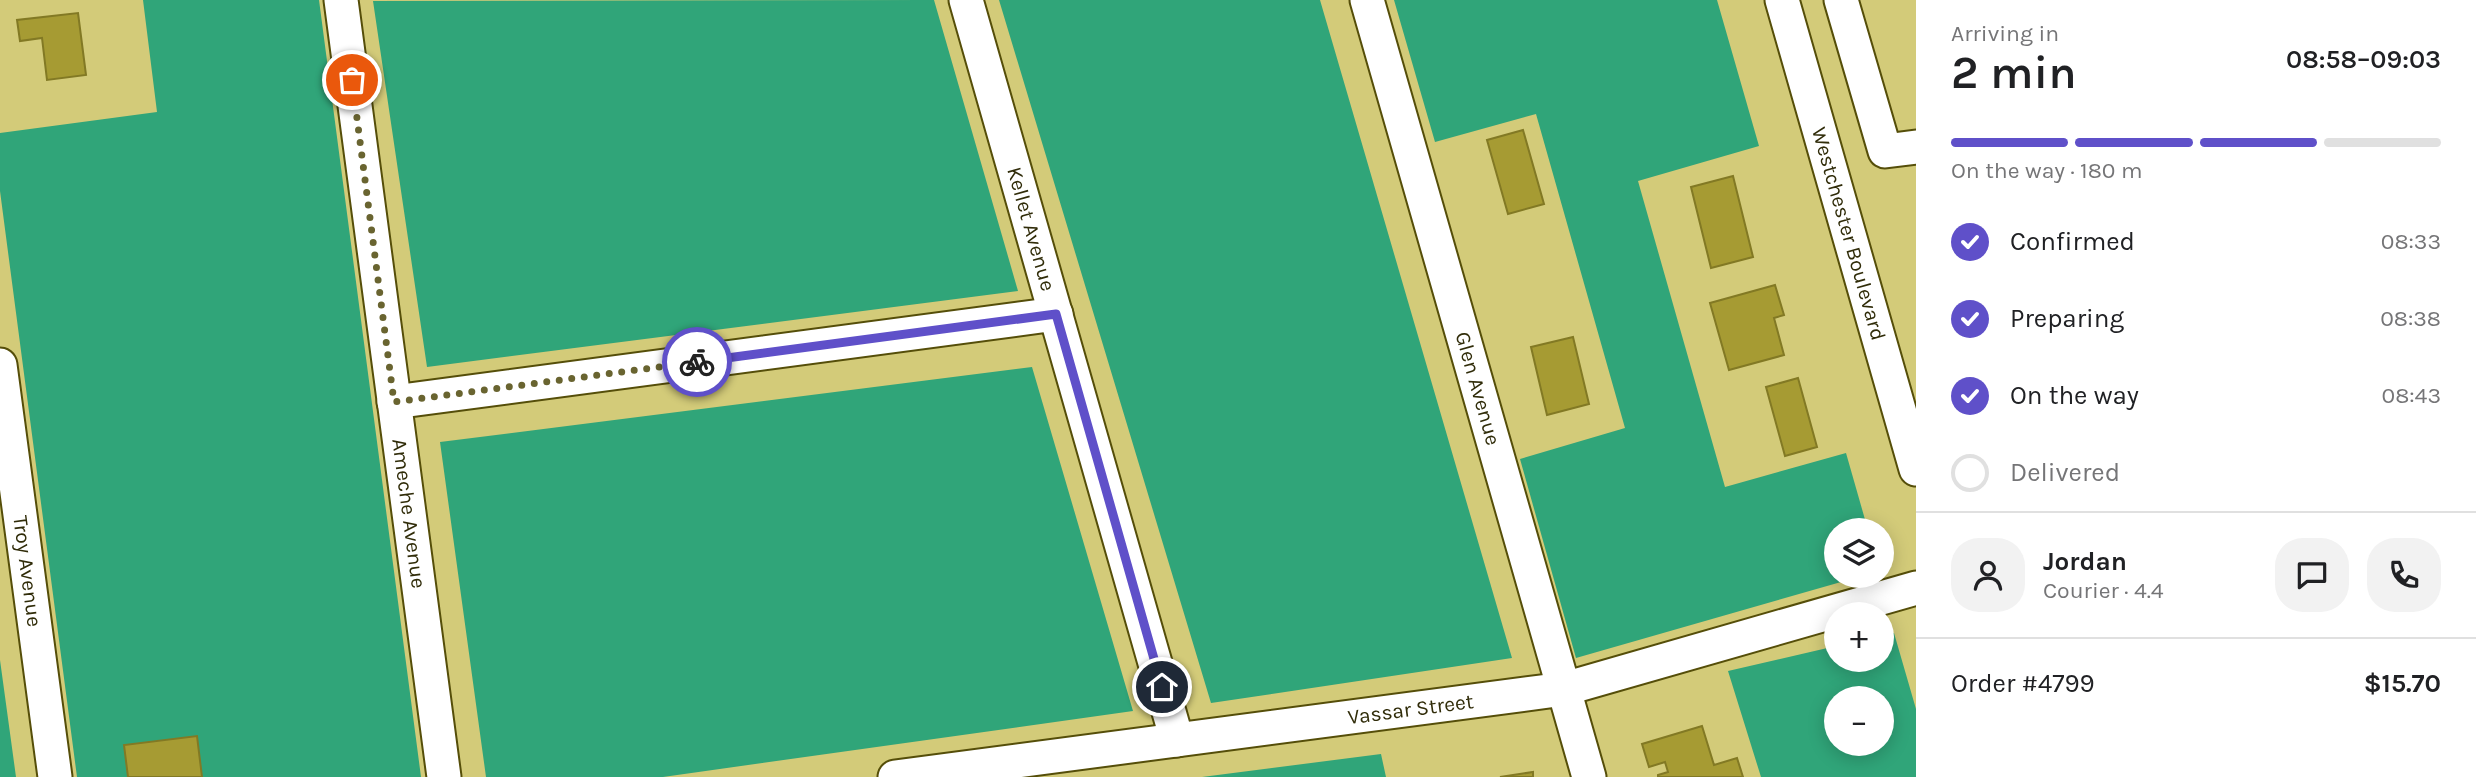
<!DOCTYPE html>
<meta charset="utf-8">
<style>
body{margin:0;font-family:Karla,sans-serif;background:#f2f2f2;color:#202124;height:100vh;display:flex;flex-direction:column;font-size:26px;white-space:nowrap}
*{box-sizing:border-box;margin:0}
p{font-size:23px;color:#757577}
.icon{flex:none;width:38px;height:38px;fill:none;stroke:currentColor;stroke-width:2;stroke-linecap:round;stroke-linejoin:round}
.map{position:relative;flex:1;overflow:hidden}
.details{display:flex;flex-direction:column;background:#fff;width:560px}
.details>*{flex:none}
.controls{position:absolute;left:1824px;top:518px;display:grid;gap:14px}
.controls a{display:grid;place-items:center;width:70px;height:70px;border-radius:50%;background:#fff;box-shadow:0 4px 18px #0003;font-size:35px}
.pin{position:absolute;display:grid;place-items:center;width:60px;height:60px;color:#fff;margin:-30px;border:4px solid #fff;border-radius:50%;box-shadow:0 2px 7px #0007}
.courier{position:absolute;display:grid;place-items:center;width:70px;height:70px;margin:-35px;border:5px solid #5f50c9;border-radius:50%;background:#fff;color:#222;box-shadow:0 2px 9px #0007}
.overview em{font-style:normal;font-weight:600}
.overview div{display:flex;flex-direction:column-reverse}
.overview{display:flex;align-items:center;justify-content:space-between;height:119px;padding:0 35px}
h1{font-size:46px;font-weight:600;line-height:52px}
.bar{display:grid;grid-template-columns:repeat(4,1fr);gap:10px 7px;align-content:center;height:84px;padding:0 35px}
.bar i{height:9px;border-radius:5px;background:#e0e0e0}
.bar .selected{background:#5f50c9}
.bar p{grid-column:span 4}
.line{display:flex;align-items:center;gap:18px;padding:0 35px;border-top:2px solid #e0e0e0}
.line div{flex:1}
.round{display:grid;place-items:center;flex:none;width:74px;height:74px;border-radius:28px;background:#f2f2f2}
ol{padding:0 35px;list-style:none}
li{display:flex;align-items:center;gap:21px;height:77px}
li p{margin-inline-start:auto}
li .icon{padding:7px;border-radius:50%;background:#5f50c9;color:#fff;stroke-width:4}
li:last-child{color:#757577}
li i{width:38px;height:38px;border:4px solid #e0e0e0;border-radius:50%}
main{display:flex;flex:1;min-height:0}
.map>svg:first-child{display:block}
</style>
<main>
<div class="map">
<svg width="1916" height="777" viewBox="0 0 1916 777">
<rect width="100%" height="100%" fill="#d3cb79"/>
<path fill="#30a579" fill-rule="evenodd" d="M143 0H319L421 777H77L0 191V133L157 112Z
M934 0 1018 291 427 367 373 1Z
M999 0H1320L1512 658 1211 703Z
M1394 0H1717L1759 146 1638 181 1725 487 1846 453 1868 530H1836V576H1862L1576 658 1520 459 1625 428 1536 114 1435 142Z
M1032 367 1133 711 663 777H486L440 442Z
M1894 633 1916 709V777H1761L1728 671 1836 646V660H1881V636ZM1836 698H1881V744H1836Z
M0 660 16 777H0Z
M1381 754 1386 777H1202Z"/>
<path fill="#a69b33" stroke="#827924" stroke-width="2" d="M78 13 86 75 47 80 42 38 20 41 17 20Z
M1523 130 1544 204 1508 214 1487 140Z
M1733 176 1753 257 1711 268 1691 187Z
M1775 285 1784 315 1774 318 1784 355 1729 370 1710 303Z
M1573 337 1589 404 1547 415 1531 347Z
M1798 378 1817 447 1785 456 1766 387Z
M1702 726 1714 765 1737 758 1743 777H1658V775L1668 772 1665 762 1649 767 1642 744Z
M197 736 202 777H128L124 745Z
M1533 772V777H1500Z"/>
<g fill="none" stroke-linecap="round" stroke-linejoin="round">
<g stroke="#554e09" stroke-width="37">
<g id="minor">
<path id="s1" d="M341 0 444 777"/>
<path id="s2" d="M966 0 1177 740"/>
<path id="s3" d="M1367 0 1589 777"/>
<path id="s4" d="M1782 0 1916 469"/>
<path d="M1841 0 1885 151 1916 147"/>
<path id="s5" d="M0 365 55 777"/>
<path d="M394 402 1056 314"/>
<path id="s6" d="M895 777 1564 689 1916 588"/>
</g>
</g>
<use href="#minor" stroke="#fff" stroke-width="33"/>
</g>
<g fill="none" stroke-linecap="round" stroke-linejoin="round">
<path stroke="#696430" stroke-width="7" stroke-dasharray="0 12.6" d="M352 80 394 402 697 362"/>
<path stroke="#5f50c9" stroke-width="9" d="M697 362 1056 314 1162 687"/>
</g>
<g text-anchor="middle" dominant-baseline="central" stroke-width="5" stroke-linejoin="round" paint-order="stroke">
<g font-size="21" fill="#302c09" stroke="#eeebc3">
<text stroke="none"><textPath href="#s2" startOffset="238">Kellet Avenue</textPath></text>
<text stroke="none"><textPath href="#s4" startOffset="243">Westchester Boulevard</textPath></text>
<text stroke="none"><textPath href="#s3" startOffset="404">Glen Avenue</textPath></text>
<text stroke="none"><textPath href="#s1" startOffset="518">Ameche Avenue</textPath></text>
<text stroke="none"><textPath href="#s5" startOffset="208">Troy Avenue</textPath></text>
<text stroke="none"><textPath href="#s6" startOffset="520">Vassar Street</textPath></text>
</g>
</g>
</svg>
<div class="controls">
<a><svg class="icon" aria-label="layers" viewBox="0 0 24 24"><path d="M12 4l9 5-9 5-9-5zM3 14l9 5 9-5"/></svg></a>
<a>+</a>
<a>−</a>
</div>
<div class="pin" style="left:352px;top:80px;background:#ea580c"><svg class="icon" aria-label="bag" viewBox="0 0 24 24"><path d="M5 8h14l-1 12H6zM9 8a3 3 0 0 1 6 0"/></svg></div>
<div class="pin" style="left:1162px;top:687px;background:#1f2937"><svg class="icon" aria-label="home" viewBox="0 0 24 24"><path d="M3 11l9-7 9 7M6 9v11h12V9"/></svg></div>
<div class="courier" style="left:697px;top:362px"><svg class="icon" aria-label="bike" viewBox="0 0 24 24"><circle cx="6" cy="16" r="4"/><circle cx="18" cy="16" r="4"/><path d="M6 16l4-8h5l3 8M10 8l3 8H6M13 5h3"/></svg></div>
</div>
<section class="details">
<div class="overview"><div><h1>2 min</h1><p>Arriving in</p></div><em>08:58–09:03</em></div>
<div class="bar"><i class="selected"></i><i class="selected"></i><i class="selected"></i><i></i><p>On the way · 180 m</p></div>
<ol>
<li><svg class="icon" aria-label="check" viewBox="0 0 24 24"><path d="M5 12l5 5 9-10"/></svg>Confirmed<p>08:33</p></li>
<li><svg class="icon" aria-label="check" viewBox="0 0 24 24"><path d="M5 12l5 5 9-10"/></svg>Preparing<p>08:38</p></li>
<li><svg class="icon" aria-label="check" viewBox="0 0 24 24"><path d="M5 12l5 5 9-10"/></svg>On the way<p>08:43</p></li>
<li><i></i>Delivered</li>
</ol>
<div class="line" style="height:126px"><a class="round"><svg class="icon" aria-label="person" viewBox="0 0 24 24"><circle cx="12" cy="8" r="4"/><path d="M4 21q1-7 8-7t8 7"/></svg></a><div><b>Jordan</b><p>Courier · 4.4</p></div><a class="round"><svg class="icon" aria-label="chat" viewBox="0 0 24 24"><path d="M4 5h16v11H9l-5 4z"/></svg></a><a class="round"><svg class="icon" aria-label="phone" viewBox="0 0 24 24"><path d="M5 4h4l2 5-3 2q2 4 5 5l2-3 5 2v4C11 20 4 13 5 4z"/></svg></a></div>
<div class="line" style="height:91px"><div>Order #4799</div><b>$15.70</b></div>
</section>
</main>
